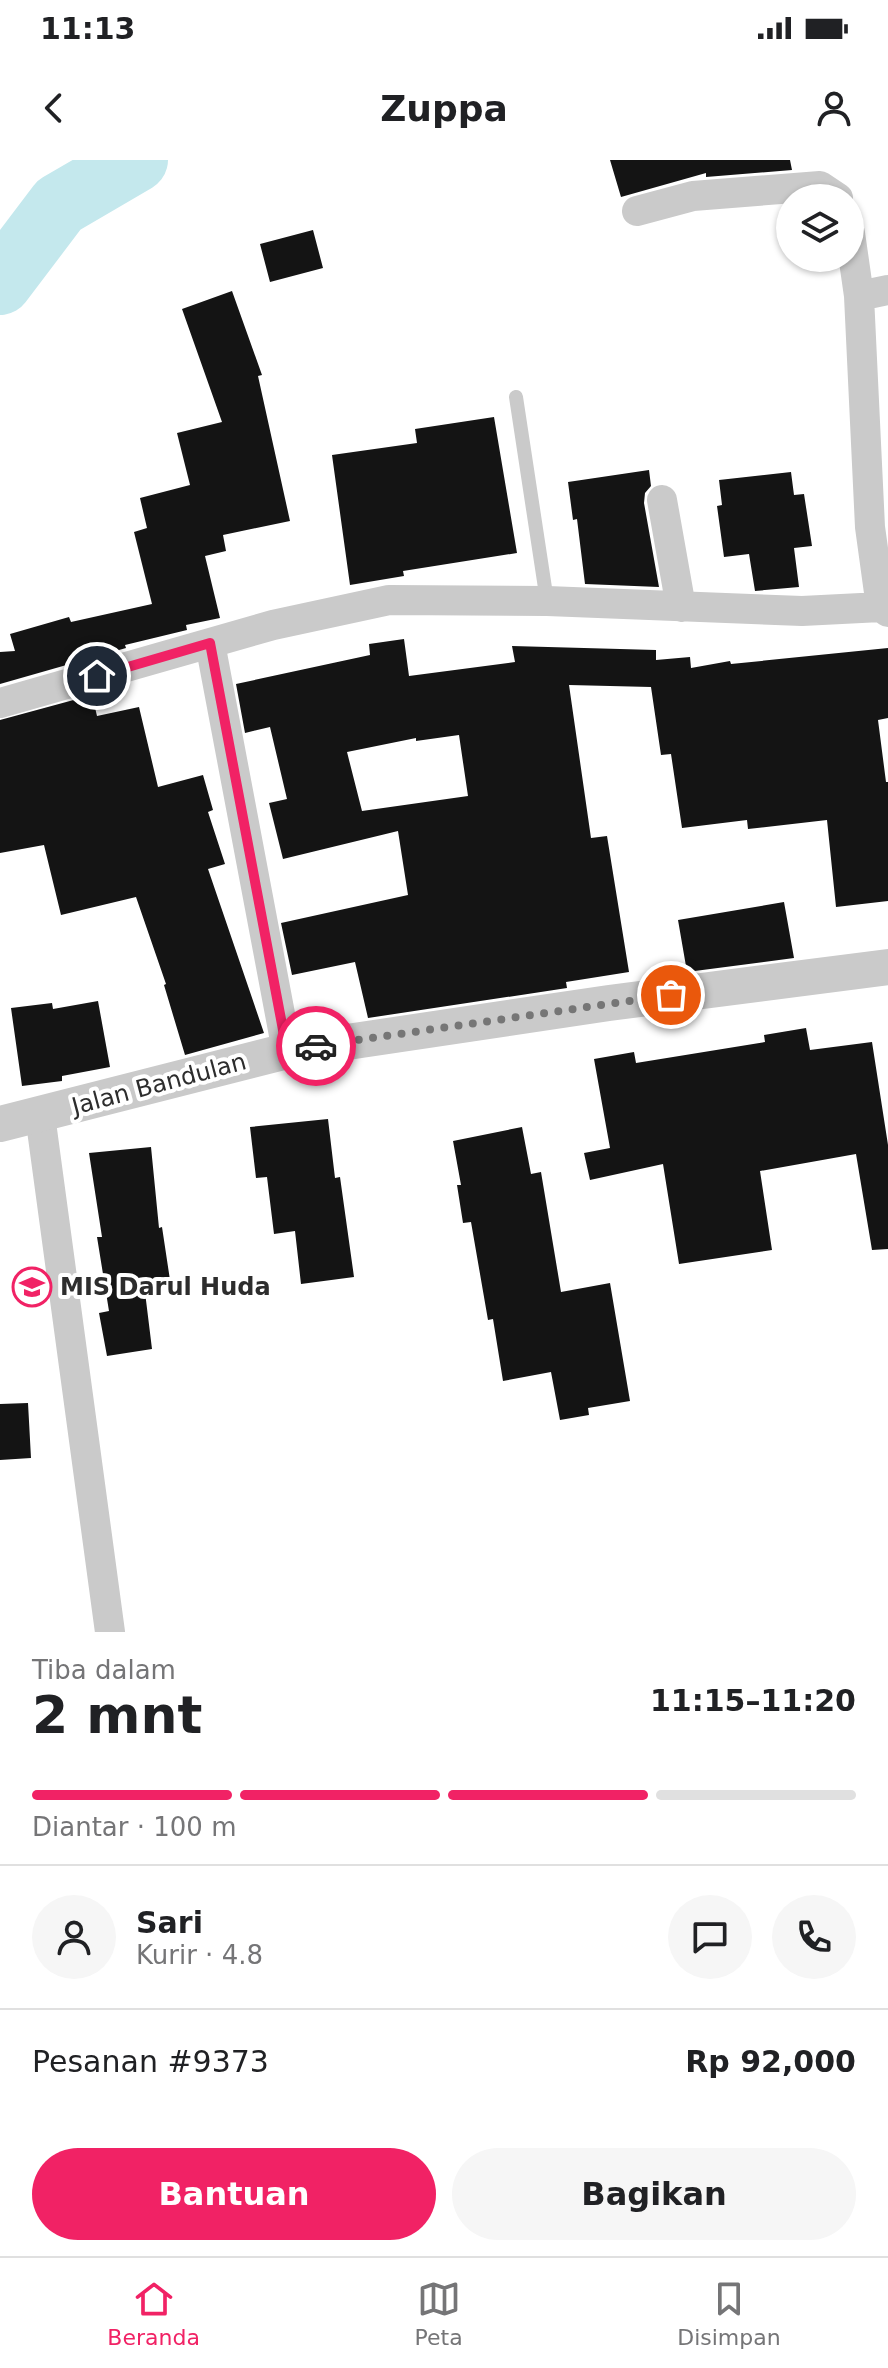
<!DOCTYPE html>
<html lang="id">
<meta charset="utf-8">
<style>
body{margin:0;font-family:"DejaVu Sans",sans-serif;background:#f6f6f6;color:#202124;height:100vh;display:flex;flex-direction:column;font-size:30px;white-space:nowrap}
*{box-sizing:border-box;margin:0}
p{font-size:26px;color:#757577}
.icon{flex:none;width:44px;height:44px;fill:none;stroke:currentColor;stroke-width:2;stroke-linecap:round;stroke-linejoin:round}
.map{position:relative;height:1472px;overflow:hidden}
.side{display:flex;flex-direction:column;background:#fff;flex:1}
.side>*{flex:none}
.controls{position:absolute;left:776px;top:24px;display:grid;gap:16px}
.controls a{display:grid;place-items:center;width:88px;height:88px;border-radius:50%;background:#fff;box-shadow:0 2px 6px #0004;font-size:40px}
.pin{position:absolute;display:grid;place-items:center;width:68px;height:68px;color:#fff;margin:-34px;border:4px solid #fff;border-radius:50%;box-shadow:0 2px 8px #0007}
.courier{position:absolute;display:grid;place-items:center;width:80px;height:80px;margin:-40px;border:6px solid #f12265;border-radius:50%;background:#fff;color:#222;box-shadow:0 2px 10px #0007}
.overview em{font-style:normal;font-weight:700}
.overview div{display:flex;flex-direction:column-reverse}
.overview{display:flex;align-items:center;justify-content:space-between;height:136px;padding:0 32px}
h1{font-size:52px;font-weight:700;line-height:60px}
.bar{display:grid;grid-template-columns:repeat(4,1fr);gap:12px 8px;align-content:center;height:96px;padding:0 32px}
.bar i{height:10px;border-radius:6px;background:#e0e0e0}
.bar .active{background:#f12265}
.bar p{grid-column:span 4}
.line{display:flex;align-items:center;gap:20px;padding:0 32px;border-top:2px solid #e0e0e0}
.line div{flex:1}
.round{display:grid;place-items:center;flex:none;width:84px;height:84px;border-radius:42px;background:#f6f6f6}
.cta{display:flex;gap:16px;margin-top:auto;padding:16px 32px}
.cta a{flex:1;height:92px;border-radius:48px;background:#f12265;color:#fff;font-size:32px;font-weight:700;line-height:92px;text-align:center}
.cta a+a{background:#f6f6f6;color:#202124}
.status{display:flex;justify-content:space-between;align-items:center;height:56px;padding:0 40px;background:#fff;direction:ltr}
.status svg{height:22px;fill:currentColor}
header{display:flex;justify-content:space-between;align-items:center;height:104px;padding:0 32px;background:#fff;font-size:36px;font-weight:700}
.tab-bar{display:flex;justify-content:space-around;align-items:center;height:112px;border-top:2px solid #e0e0e0;background:#fff;font-size:22px;color:#757577}
.tab-bar a{display:grid;justify-items:center;gap:4px}
.tab-bar .active{color:#f12265}
.map>svg:first-child{display:block}
</style>
<div class="status"><b>11:13</b><svg viewBox="0 0 49 12"><path d="M0 12V9h3v3zM5 12V6h3v6zM10 12V3h3v9zM15 12V0h3v12zM26 1h20v11H26zM47 4h2v5h-2z"/></svg></div>
<header><svg class="icon" aria-label="back" viewBox="0 0 24 24"><path d="M15 5l-7 7 7 7"/></svg>Zuppa<svg class="icon" aria-label="person" viewBox="0 0 24 24"><circle cx="12" cy="8" r="4"/><path d="M4 21q1-7 8-7t8 7"/></svg></header>
<div class="map">
<svg width="888" height="1472" viewBox="0 0 888 1472">
<rect width="100%" height="100%" fill="#fff"/>
<g fill="none" stroke-linecap="round" stroke-linejoin="round">
<path stroke="#c4e8ed" stroke-width="64" d="M0 123 59 45 136 0"/>
</g>
<path fill="#141414" fill-rule="evenodd" d="M610 0H790L792 10 706 17V13L621 37Z
M313 70 323 108 270 122 260 84Z
M232 131 262 215 258 216 290 361 223 375 226 391 205 396 220 458 186 465 187 470 125 485 126 488 0 524V492L15 491 10 474 69 457 71 462 152 444 134 372 147 368 140 338 190 325 177 273 222 262 182 149Z
M494 257 517 393 403 411 404 416 350 425 332 295 417 283 415 269Z
M649 310 651 326 645 333 644 343 659 427 585 424 577 359 573 360 568 322Z
M791 312 794 335 804 334 812 386 794 388 799 427 755 431 749 394 724 397 717 346 722 345 719 320Z
M404 479 409 516 515 502 512 486 656 490V500L690 497 691 508 730 501 731 504 888 488V558L878 560 886 622H888V741L836 747 827 660 748 669 747 660 682 668 671 594 661 595 651 527 569 525 591 678 607 676 629 812 566 822 567 828 368 858 355 802 292 815 281 763 408 735 398 671 283 699 269 643 287 639 270 567 245 573 236 524 370 495 369 484ZM459 575 468 636 362 651 347 592 416 578V581Z
M92 535 97 556 139 547 158 627 203 615 213 650 208 652 225 704 208 709 264 873 185 895 164 825 166 824 136 737 61 755 44 685 0 693V560Z
M784 742 794 798 687 812 678 760Z
M98 841 110 907 62 916V921L22 926 11 848 52 843 53 849Z
M806 868 810 890 872 882 888 985V1089L872 1090 856 994 760 1011 772 1090 679 1104 663 1004 590 1020 584 993 610 988 594 899 634 892 636 903 765 882 764 875Z
M328 959 335 1018 340 1017 354 1117 301 1124 295 1071 274 1074 267 1017 256 1018 250 967Z
M522 967 531 1014 541 1012 561 1132 610 1123 630 1241 588 1248 589 1255 560 1260 551 1212 503 1221 493 1159 488 1160 471 1062 463 1063 457 1025H461L453 981Z
M151 987 159 1068 162 1067 170 1120 144 1124 152 1189 107 1196 99 1153 109 1151 97 1077H102L89 993Z
M28 1243 31 1298 0 1300V1244Z"/>
<g fill="none" stroke-linecap="round" stroke-linejoin="round">
<path stroke="#cacaca" stroke-width="14" d="M516 237 547 441"/>
<path stroke="#cacaca" stroke-width="30" d="M637 51 693 36 820 26 838 38
M850 73 859 136 870 367 881 447
M859 136 888 130
M662 340 681 447
M210 483 287 891
M0 543 273 465 389 440 547 441 802 451 881 447 888 452
M40 955 110 1472"/>
<path stroke="#cacaca" stroke-width="36" d="M0 964 287 891 609 843 888 807"/>
</g>
<g fill="none" stroke-linecap="round" stroke-linejoin="round">
<path stroke="#767676" stroke-width="8" stroke-dasharray="0 14.4" d="M316 886 671 835"/>
<path stroke="#f12265" stroke-width="10" d="M97 516 210 483 287 891 316 886"/>
</g>
<defs>
<g id="school-ring" transform="scale(2)"><circle r="9.5" fill="#fff" stroke="#f12265" stroke-width="1.5"/><path d="M0-5L7-2L0 1L-7-2ZM-4 1L0 2.5L4 1V4Q0 6-4 4Z" fill="#f12265"/></g>
</defs>
<g fill-rule="evenodd">
<use href="#school-ring" x="32" y="1127"/>
</g>
<g text-anchor="middle" dominant-baseline="central" stroke-width="8" stroke-linejoin="round" paint-order="stroke">
<g font-size="24" fill="#2d2d2d" stroke="#fff">
<text transform="translate(159 924) rotate(-15)">Jalan Bandulan</text>
</g>
<g font-size="24" font-weight="bold" fill="#2d2d2d" stroke="#fff" text-anchor="start">
<text x="60" y="1127">MIS Darul Huda</text>
</g>
</g>
</svg>
<div class="controls">
<a><svg class="icon" aria-label="layers" viewBox="0 0 24 24"><path d="M12 4l9 5-9 5-9-5zM3 14l9 5 9-5"/></svg></a>
</div>
<div class="pin" style="left:671px;top:835px;background:#ea580c"><svg class="icon" aria-label="bag" viewBox="0 0 24 24"><path d="M5 8h14l-1 12H6zM9 8a3 3 0 0 1 6 0"/></svg></div>
<div class="pin" style="left:97px;top:516px;background:#1f2937"><svg class="icon" aria-label="home" viewBox="0 0 24 24"><path d="M3 11l9-7 9 7M6 9v11h12V9"/></svg></div>
<div class="courier" style="left:316px;top:886px"><svg class="icon" aria-label="car" viewBox="0 0 24 24"><path d="M5 17H2v-5l4-1 3-4h7l3 4 3 1v5h-3M9 17h6M6 11h13"/><circle cx="7" cy="17" r="2"/><circle cx="17" cy="17" r="2"/></svg></div>
</div>
<section class="side">
<div class="overview"><div><h1>2 mnt</h1><p>Tiba dalam</p></div><em>11:15–11:20</em></div>
<div class="bar"><i class="active"></i><i class="active"></i><i class="active"></i><i></i><p>Diantar · 100 m</p></div>
<div class="line" style="height:144px"><a class="round"><svg class="icon" aria-label="person" viewBox="0 0 24 24"><circle cx="12" cy="8" r="4"/><path d="M4 21q1-7 8-7t8 7"/></svg></a><div><b>Sari</b><p>Kurir · 4.8</p></div><a class="round"><svg class="icon" aria-label="chat" viewBox="0 0 24 24"><path d="M4 5h16v11H9l-5 4z"/></svg></a><a class="round"><svg class="icon" aria-label="phone" viewBox="0 0 24 24"><path d="M5 4h4l2 5-3 2q2 4 5 5l2-3 5 2v4C11 20 4 13 5 4z"/></svg></a></div>
<div class="line" style="height:104px"><div>Pesanan #9373</div><b>Rp 92,000</b></div>
<div class="cta"><a>Bantuan</a><a>Bagikan</a></div>
</section>
<nav class="tab-bar">
<a class="active"><svg class="icon" aria-label="home" viewBox="0 0 24 24"><path d="M3 11l9-7 9 7M6 9v11h12V9"/></svg>Beranda</a>
<a><svg class="icon" aria-label="map" viewBox="0 0 24 24"><path d="M3 6l6-2 6 2 6-2v14l-6 2-6-2-6 2zM9 4v14M15 6v14"/></svg>Peta</a>
<a><svg class="icon" aria-label="saved" viewBox="0 0 24 24"><path d="M7 4h10v16l-5-4-5 4z"/></svg>Disimpan</a>
</nav>
